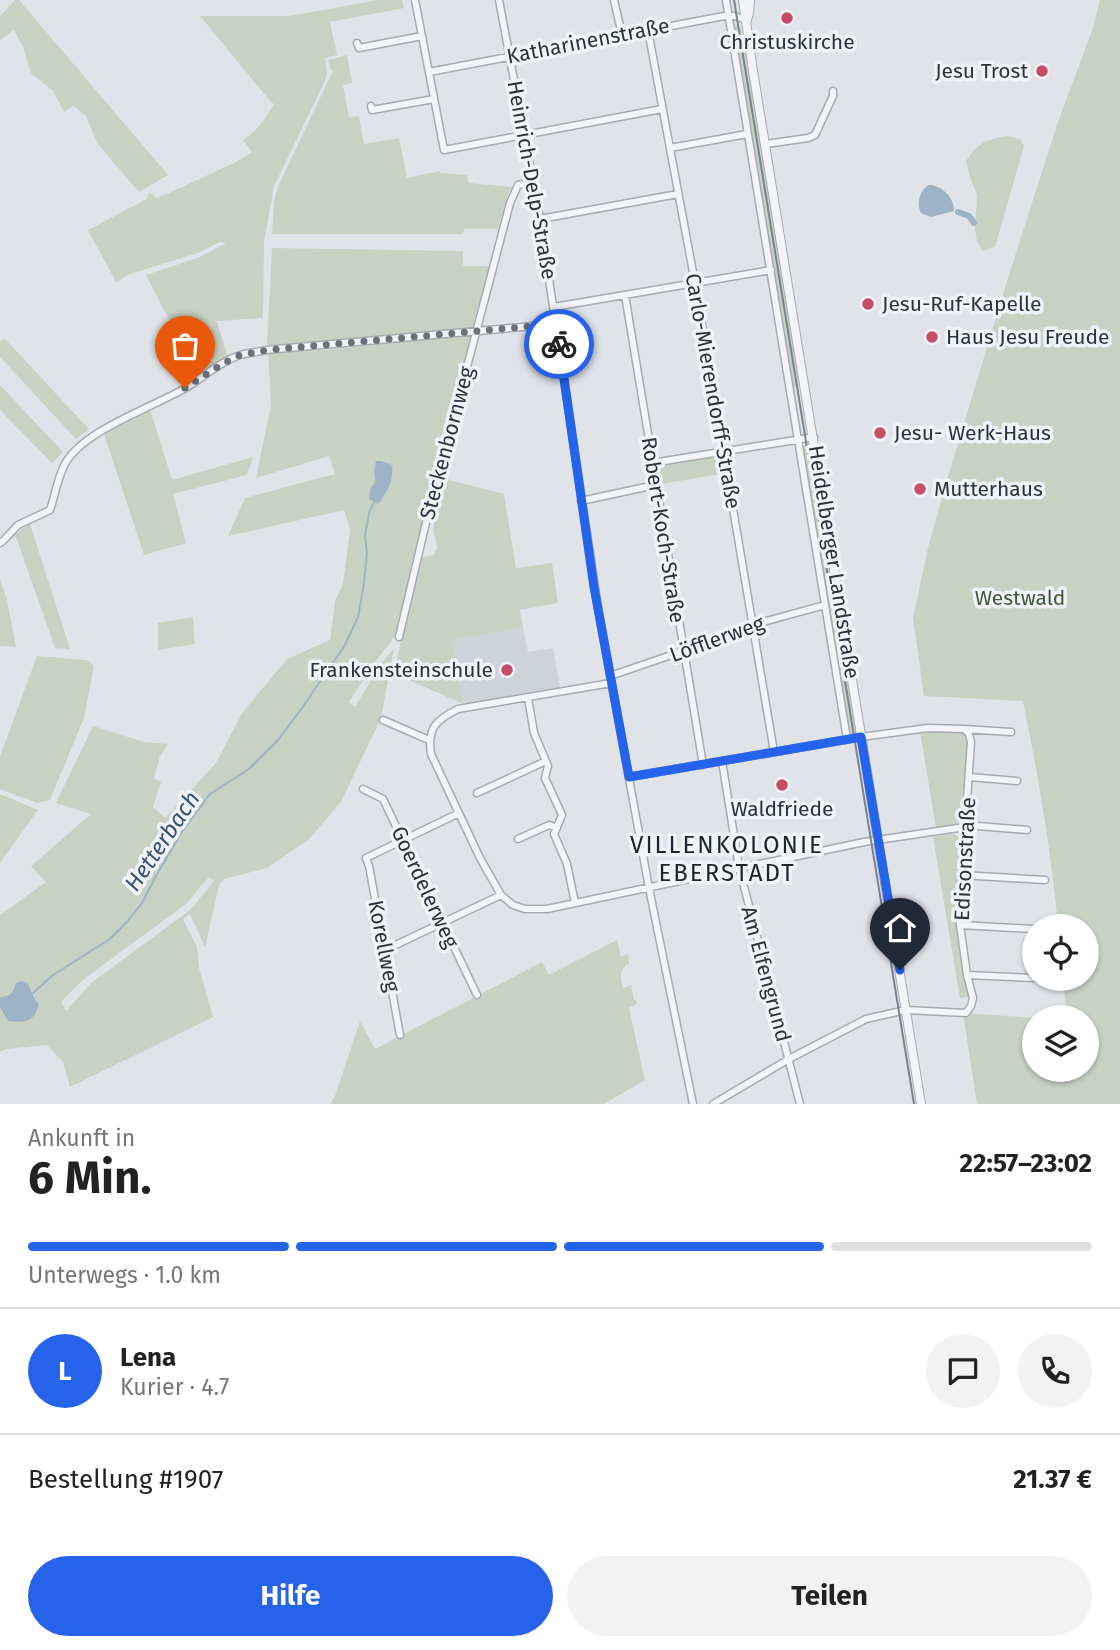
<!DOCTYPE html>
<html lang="de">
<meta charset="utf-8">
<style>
body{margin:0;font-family:"Fira Sans",sans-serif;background:#f2f2f2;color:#222;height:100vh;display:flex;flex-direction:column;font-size:26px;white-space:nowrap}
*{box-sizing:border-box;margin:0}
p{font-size:23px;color:#767676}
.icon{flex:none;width:38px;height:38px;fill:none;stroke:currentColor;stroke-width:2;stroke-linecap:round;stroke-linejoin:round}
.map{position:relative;height:1104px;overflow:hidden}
.panel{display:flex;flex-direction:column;background:#fff;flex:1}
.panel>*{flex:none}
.controls{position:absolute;left:1022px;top:914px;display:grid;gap:14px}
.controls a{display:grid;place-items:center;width:77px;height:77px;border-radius:50%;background:#fff;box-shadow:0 2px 5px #0004;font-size:35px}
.pin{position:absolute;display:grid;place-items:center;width:60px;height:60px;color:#fff;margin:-72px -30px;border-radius:50% 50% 50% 0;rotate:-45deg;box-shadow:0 0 7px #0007}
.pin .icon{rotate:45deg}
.courier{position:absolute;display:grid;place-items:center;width:70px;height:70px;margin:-35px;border:5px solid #2563eb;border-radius:50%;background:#fff;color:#222;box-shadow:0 2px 9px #0007}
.overview em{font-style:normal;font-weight:700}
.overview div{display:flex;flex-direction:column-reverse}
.overview{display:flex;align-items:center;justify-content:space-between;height:119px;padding:0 28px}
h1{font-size:46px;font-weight:700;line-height:52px}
.bar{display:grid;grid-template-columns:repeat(4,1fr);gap:10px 7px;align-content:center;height:84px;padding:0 28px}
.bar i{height:9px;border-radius:5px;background:#e0e0e0}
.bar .on{background:#2563eb}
.bar p{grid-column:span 4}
.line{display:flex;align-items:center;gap:18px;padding:0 28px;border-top:2px solid #e0e0e0}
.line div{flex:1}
.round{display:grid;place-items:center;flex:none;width:74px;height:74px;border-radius:37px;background:#f2f2f2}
.primary-button{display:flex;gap:14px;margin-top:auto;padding:14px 28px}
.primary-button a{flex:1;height:80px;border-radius:42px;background:#2563eb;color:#fff;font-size:28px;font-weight:700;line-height:80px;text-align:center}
.primary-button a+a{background:#f2f2f2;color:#222}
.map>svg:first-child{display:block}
</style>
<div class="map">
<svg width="1120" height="1104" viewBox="0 0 1120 1104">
<rect width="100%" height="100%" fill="#e0e4e8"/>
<path fill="#ced3da" d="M523 628 528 652 553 648 560 687 463 704 452 640Z"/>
<path fill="#c7d2c2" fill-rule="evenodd" d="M15 0H19L168 175 139 192 97 143 86 116 74 106 64 112 53 91 31 73 23 47 14 30 0 40V16Z
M378 0H402L404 8 330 22 337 55 325 58 327 73 325 81 274 186 264 242 263 318 217 321 228 358 198 376 146 275 200 257 226 243 220 242 198 253 130 274 116 282 88 230 147 199 149 192 158 198 236 162 252 152 243 140C258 130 265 119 274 104L271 102 200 16H290Z
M1100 0H1120V1104H977L963 1013 1034 1018V1069H1087V1017H1067L1063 978H1087V926H1058C1051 849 1038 776 1023 701L924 696 913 618 928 548 946 483 1007 281 1058 122 1092 31Z
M732 21 741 30 748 69 800 381 798 382 799 385 795 386V388H791L792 383 767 241 769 240Z
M347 55 352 83 343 85 349 117 359 116 364 144 399 138 407 178 440 171V173L467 175 469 183 513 187 509 191 498 229H464L463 234H272L274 201 279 184 333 71 330 68 328 60Z
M1007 136 1020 139 1024 146 995 247 983 251 977 241 975 230 977 195 970 177 966 161C978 143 986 139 1007 136Z
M272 248 463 251V266H490L479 305 475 329 273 347 267 344Z
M472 334 438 467 447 471 446 479 504 494 516 568 552 563 558 603 520 610 523 628 452 640 463 704 394 673 418 558 434 555 437 547 433 528 439 505H426L396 635 375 662 349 702 355 707 381 664 394 648 381 718 341 802 308 840 267 868 224 879 219 885 205 947 190 914 183 919 197 947 199 968 213 1017 70 1087 63 1062 47 1045 6 1049 0 1052V1007L9 1021C25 1020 34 1023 39 1005L32 994 28 983 14 991 8 997 0 998V915L46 882 31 866 91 814 56 803 93 726 144 742 168 744 160 756 154 778 161 782 153 807 165 818 216 763 242 713 287 659 330 640 335 601 343 584 350 529 344 510 228 536 245 498 335 474 329 456 256 478 271 405 268 352 326 350ZM209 877 214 881 190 910 91 983 66 1011 61 1002 84 979 186 904Z
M5 339 89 429 76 439 0 357V341Z
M0 385 63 452 52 463 0 410Z
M150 409 172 480 253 457 247 475 173 494 186 543 144 555 104 434Z
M807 444 808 448 810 447 857 732 855 735 849 736 822 579 824 578 803 446Z
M723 451 726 473 655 485 652 463Z
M30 524 70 649 55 648 15 534Z
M0 579 7 600 16 647 0 646Z
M193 617 195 644 158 650V623Z
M37 656 87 660 94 666 84 718 50 800 37 803 0 789V756Z
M920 731 957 732 962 733 969 742 964 817 962 818C958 828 945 827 936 828Z
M0 794 38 810 0 863Z
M955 834 962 840V970L969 997 960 998 933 837Z
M617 940 621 957 628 954 629 964C618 969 621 978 623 988L631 985 634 1000H636L637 1004 629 1008 645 1080 604 1104H330L335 1096 360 1021 375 1049 542 962 549 975Z"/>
<path fill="#9db3c6" d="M929 185C942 185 955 199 954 211L931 217 921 213C916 203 920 190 929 185Z
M376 461H381L392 465C394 481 387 492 378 504L369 499 370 489 375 482 374 470Z
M22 981 28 983 32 994 39 1005C34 1022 25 1023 8 1021L0 1007V998C11 994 12 996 16 983Z"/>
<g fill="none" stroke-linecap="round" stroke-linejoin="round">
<path stroke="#9db3c6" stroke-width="2" d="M32 994 53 975 110 939 127 922 142 903 157 874 182 832 210 794 249 769 278 740 302 708 345 645 358 617 363 590 367 554 365 536 369 513 374 502"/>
<path stroke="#9db3c6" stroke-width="6" d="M958 212 969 216 974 223"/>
<g stroke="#a6abb2" stroke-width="9">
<path id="minor" d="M415 0 444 150 662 109
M499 0 540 219 599 614 649 888 693 1104
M614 0 622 35
M726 0 847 739
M648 30 695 283 774 752
M357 43 359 48 422 36
M429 72 724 16H734L747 20
M371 106 372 110 434 99
M766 144 808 138 815 135 833 96V91
M670 148 747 134
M540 219 678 194
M625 295 703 765
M554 307 771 270
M652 463 814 437
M581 501 655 485
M0 543 4 540 18 525 50 510C56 493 58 473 68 459 89 429 152 407 184 389 203 378 219 362 240 355 248 353 258 352 266 350L556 324
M399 637 425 527 510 203 518 185 533 182
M610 676 683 651 752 625 825 605
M611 683 458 709C436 720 427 728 431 754L480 858 501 895 513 905 525 909H547L864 842 965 827
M528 698 534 733 548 766 545 778 562 815 554 834 567 864 575 903
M383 720 429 740
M964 729 1011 732
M722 761 739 867 800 1104
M629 777 861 737 928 728 964 729 969 734 971 742 960 899V925L967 975 973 998 971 1006 966 1013 906 1010 866 1019 789 1059 713 1104
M969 777 1017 781
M363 789 383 799 477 995
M477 793 546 761
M965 825 1027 830
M518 839 549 825 557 828
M962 875 1045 880
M960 925 1034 929
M385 950 501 895
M967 975 1034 978
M1042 978 1053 979
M400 1035 369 866 366 858 459 813"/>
</g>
<g stroke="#a6abb2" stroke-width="10">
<path id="tertiary" d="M743 0 753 71 921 1104
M747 20 749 13 750 0"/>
</g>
<use href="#minor" stroke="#f2f4f7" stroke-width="6"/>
<use href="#tertiary" stroke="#f2f4f7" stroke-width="8"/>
<path stroke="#7a8491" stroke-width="2" d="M734 0 914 1104"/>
</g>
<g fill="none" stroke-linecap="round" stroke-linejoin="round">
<path stroke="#6a717a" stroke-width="7" stroke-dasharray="0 12.6" d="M185 388 224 363 240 355 267 350 556 324 559 344"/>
<path stroke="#2563eb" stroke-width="9" d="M559 344 594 587 629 777 861 737 900 970"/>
</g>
<g fill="#c74c66" stroke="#eff2f6" stroke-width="2.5">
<circle cx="787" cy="18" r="7"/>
<circle cx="1042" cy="71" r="7"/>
<circle cx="868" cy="304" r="7"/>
<circle cx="932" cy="337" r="7"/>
<circle cx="880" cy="433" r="7"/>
<circle cx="920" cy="489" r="7"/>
<circle cx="507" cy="670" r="7"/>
<circle cx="782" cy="785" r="7"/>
</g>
<g text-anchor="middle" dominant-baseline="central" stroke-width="7" stroke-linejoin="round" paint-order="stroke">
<g font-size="21" fill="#2a333f" stroke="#eff2f6">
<text transform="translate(588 41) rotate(-11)">Katharinenstraße</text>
<text transform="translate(532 180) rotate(80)">Heinrich-Delp-Straße</text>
<text transform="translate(713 391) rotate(80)">Carlo-Mierendorff-Straße</text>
<text transform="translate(447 443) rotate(-75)">Steckenbornweg</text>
<text transform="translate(663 530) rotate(81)">Robert-Koch-Straße</text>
<text transform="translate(834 562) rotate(81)">Heidelberger Landstraße</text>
<text transform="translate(717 639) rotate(-20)">Löfflerweg</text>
<text transform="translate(965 859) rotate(-87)">Edisonstraße</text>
<text transform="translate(425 887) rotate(65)">Goerdelerweg</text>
<text transform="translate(384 946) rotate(79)">Korellweg</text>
<text transform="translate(766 974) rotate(75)">Am Elfengrund</text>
</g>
<g font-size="21" fill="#2a333f" stroke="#eff2f6" text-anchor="start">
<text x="787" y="42" text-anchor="middle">Christuskirche</text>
<text x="1028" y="71" text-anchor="end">Jesu Trost</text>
<text x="882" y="304">Jesu-Ruf-Kapelle</text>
<text x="946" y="337">Haus Jesu Freude</text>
<text x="894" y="433">Jesu- Werk-Haus</text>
<text x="934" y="489">Mutterhaus</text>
<text x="493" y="670" text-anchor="end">Frankensteinschule</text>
<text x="782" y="809" text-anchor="middle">Waldfriede</text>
</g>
<g font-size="21" fill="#405a38" stroke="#eff2f6">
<text x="1020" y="598">Westwald</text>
</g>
<g font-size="23" font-style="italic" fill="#365470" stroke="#eff2f6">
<text transform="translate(162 841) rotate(-56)">Hetterbach</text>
</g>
<g font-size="24" letter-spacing="2" fill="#1c242f" stroke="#eff2f6">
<text x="727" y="845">VILLENKOLONIE<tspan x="727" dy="28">EBERSTADT</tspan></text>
</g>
</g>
</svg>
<div class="controls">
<a><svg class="icon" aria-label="locate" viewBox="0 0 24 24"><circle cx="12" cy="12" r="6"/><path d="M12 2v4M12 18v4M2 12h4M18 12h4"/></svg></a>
<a><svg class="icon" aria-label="layers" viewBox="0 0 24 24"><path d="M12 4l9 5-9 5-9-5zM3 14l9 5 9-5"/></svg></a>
</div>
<div class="pin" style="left:185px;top:388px;background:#ea580c"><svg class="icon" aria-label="bag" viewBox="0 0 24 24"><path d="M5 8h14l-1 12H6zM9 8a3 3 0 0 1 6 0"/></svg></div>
<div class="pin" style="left:900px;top:970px;background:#1f2937"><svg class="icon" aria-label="home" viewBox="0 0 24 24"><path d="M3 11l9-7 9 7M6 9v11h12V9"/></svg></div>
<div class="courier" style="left:559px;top:344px"><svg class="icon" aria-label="bike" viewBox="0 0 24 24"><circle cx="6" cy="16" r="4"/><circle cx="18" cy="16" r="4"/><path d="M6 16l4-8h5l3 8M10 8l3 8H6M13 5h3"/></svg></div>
</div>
<section class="panel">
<div class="overview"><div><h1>6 Min.</h1><p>Ankunft in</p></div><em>22:57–23:02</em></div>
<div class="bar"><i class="on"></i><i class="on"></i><i class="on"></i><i></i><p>Unterwegs · 1.0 km</p></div>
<div class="line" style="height:126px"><b class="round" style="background:#2563eb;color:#fff">L</b><div><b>Lena</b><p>Kurier · 4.7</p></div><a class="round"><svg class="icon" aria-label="chat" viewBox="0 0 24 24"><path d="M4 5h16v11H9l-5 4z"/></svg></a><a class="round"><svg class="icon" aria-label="phone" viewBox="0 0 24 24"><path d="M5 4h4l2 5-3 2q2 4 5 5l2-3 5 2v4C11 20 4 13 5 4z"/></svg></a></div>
<div class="line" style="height:91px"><div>Bestellung #1907</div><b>21.37 €</b></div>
<div class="primary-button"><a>Hilfe</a><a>Teilen</a></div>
</section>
